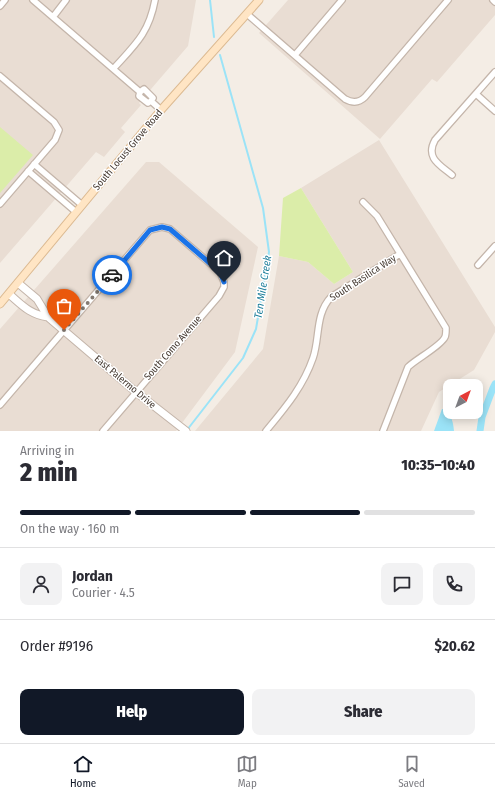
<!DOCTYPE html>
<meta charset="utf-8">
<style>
body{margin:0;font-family:"Fira Sans Condensed",sans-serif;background:#f2f2f3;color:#2b2b33;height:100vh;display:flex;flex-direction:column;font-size:15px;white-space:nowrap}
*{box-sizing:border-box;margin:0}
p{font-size:13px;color:#7c7c81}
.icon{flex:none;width:22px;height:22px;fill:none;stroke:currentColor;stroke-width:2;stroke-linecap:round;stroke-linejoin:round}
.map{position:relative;height:431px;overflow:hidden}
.drawer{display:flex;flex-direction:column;background:#fff;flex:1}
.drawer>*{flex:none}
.needle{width:26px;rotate:41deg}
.fabs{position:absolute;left:443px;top:379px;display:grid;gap:8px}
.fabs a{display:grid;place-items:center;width:40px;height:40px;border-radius:8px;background:#fff;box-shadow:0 2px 10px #0003;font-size:20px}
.pin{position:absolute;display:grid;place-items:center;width:34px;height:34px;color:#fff;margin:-41px -17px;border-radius:50% 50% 50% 0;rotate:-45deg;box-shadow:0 0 4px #0007}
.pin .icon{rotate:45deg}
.courier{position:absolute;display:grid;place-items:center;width:40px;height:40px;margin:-20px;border:3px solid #1a73e8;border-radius:50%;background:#fff;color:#222;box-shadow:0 1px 5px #0007}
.overview em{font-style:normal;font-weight:800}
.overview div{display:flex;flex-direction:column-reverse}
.overview{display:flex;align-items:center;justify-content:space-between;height:68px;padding:0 20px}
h1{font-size:26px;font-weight:800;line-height:30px}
.bar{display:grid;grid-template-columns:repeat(4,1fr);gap:6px 4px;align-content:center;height:48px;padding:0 20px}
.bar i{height:5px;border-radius:3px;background:#e1e1e2}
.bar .active{background:#111827}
.bar p{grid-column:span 4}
.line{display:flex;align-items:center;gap:10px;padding:0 20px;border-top:1px solid #e1e1e2}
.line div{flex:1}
.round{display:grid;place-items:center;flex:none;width:42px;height:42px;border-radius:8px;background:#f2f2f3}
.primary-button{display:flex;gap:8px;margin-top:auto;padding:8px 20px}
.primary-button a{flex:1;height:46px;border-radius:8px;background:#111827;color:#fff;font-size:16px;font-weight:800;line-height:46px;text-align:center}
.primary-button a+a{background:#f2f2f3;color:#2b2b33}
.tabs{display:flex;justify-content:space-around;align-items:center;height:56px;border-top:1px solid #e1e1e2;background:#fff;font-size:11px;color:#7c7c81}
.tabs a{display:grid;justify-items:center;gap:2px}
.tabs .active{color:#111827}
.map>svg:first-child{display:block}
</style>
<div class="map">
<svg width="495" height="431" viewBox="0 0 495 431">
<rect width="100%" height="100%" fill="#f4ede5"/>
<path fill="#e9ddd3" d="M0 0H196L188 46 139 103 141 105 121 128 125 132 104 157 96 152 0 263Z
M288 0H495V15L437 82 432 79 380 139 259 33Z
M379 140 495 327V332L474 370 439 392 421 431H195L263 349 279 256 308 262 334 284 353 272 301 188Z
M146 162H159L258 247 235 352 176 431H0V329Z"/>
<path fill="#dbeda9" d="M0 127 33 155 0 193Z
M301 188 353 272 334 284 308 262 279 256 283 198Z"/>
<path fill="#9be3f7" d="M442 409H444C452 415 453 422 454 431H434Z"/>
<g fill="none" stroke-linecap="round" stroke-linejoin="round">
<path stroke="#9be3f7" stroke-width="2" d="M210 0 214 37
M187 430 243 358 256 329 269 252 263 208 220 55"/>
<path stroke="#9be3f7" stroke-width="7" d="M480 431 482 417 493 388 495 384"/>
<g stroke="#c4b5aa" stroke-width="8">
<path id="minor" d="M33 0 140 92
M493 0 495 2
M0 6 5 0
M247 14 345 99C352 103 359 103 365 97L448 0
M53 17 66 0
M295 55 342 0
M114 68C135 45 149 33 155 0
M0 76 54 122 59 130 55 140 0 204
M476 94 495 111
M151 101 153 98 144 89 140 92 139 96 148 103 151 101 161 110
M34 164 82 205
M28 171 76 212
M452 175C440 165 425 158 435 140L495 72
M363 202 377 216 446 328C446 330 446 335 445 337 441 346 416 359 408 367L383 431
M478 265 495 246
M0 405 150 230 162 227 170 229 220 272 224 282V287L219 296 103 431
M266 431C285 408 303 387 313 358 320 338 315 314 331 297L400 254"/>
</g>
<g stroke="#c4b5aa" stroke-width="9">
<path id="tertiary" d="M18 283 37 299 48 317 136 392 186 431
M9 294C22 305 29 314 48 317"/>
</g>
<g stroke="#dcba92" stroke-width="9">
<path id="secondary" d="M0 304 161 110 259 0"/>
</g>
<use href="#minor" stroke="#fff" stroke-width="5.5"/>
<use href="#tertiary" stroke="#fff" stroke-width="7"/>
<use href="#secondary" stroke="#ffe5c4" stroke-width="7"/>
</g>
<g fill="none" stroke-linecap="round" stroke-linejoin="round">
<path stroke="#847a72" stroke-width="4" stroke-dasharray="0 7.2" d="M64 330 112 275"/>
<path stroke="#1a73e8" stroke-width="5" d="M112 275 150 230 162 227 170 229 220 272 224 282"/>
</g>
<g text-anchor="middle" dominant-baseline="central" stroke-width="3" stroke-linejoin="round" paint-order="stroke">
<g font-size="10" fill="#473c34" stroke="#fff">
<text transform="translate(128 150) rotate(-50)">South Locust Grove Road</text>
<text transform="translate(363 278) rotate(-33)">South Basilica Way</text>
<text transform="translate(173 348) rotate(-49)">South Como Avenue</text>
<text transform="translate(125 382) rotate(40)">East Palermo Drive</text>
</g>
<g font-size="11" font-style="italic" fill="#1f7f9b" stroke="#fff">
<text transform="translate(263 287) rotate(-81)">Ten Mile Creek</text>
</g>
</g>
</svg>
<div class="fabs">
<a><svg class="needle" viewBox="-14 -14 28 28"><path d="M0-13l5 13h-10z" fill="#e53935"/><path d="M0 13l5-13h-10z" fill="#7c7c81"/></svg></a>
</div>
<div class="pin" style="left:64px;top:330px;background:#ea580c"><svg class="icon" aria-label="bag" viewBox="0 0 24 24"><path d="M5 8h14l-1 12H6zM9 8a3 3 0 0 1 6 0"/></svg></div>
<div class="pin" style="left:224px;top:282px;background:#1f2937"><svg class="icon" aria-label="home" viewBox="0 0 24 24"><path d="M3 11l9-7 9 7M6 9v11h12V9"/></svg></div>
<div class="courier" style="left:112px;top:275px"><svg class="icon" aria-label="car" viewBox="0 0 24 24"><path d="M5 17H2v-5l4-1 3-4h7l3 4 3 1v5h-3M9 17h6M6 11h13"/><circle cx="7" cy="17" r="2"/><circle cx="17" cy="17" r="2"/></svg></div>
</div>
<section class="drawer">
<div class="overview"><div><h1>2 min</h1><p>Arriving in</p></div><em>10:35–10:40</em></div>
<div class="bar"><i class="active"></i><i class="active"></i><i class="active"></i><i></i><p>On the way · 160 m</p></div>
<div class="line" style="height:72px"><a class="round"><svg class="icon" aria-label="person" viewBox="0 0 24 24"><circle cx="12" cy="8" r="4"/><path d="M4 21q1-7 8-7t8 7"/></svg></a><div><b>Jordan</b><p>Courier · 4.5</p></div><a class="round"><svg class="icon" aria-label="chat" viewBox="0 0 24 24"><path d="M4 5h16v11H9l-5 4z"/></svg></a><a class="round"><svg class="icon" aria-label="phone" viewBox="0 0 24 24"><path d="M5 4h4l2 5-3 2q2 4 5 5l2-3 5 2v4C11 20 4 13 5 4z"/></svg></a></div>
<div class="line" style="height:52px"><div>Order #9196</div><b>$20.62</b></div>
<div class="primary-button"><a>Help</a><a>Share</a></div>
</section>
<nav class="tabs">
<a class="active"><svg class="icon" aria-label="home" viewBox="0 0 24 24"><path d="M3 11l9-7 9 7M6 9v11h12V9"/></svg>Home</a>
<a><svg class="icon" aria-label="map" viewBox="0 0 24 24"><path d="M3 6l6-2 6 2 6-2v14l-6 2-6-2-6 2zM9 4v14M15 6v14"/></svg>Map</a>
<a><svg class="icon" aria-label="saved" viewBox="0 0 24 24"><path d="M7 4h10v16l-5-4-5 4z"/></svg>Saved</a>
</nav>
